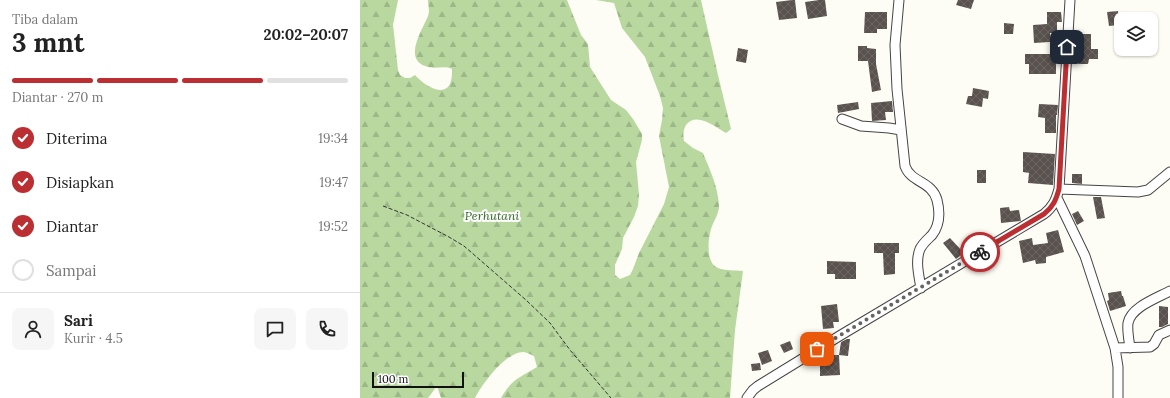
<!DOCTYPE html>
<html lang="id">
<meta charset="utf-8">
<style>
body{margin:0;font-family:Lora,serif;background:#f6f6f6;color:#222;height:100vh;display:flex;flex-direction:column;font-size:15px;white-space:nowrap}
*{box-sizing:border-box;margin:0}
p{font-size:13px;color:#767676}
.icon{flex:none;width:22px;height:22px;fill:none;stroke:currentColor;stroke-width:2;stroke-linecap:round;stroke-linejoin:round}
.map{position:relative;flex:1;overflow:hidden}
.sheet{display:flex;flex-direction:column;background:#fff;width:360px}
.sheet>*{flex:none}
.tools{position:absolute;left:754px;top:12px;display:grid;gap:8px}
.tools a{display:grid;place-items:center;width:44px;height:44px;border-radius:8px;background:#fff;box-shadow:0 1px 3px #0004;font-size:20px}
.scale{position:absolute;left:12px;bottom:10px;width:92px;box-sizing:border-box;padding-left:4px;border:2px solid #111;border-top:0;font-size:11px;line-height:14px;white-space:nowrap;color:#111;-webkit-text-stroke:3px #fff;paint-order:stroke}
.pin{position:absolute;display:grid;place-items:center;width:34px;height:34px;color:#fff;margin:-17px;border-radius:8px;box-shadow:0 2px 6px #0006}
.courier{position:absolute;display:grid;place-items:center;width:40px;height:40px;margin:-20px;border:3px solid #bb2f32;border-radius:50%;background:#fff;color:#222;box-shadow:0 1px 5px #0007}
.headline em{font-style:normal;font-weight:700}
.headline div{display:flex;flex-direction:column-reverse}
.headline{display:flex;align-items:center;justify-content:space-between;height:68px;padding:0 12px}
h1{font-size:26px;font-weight:700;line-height:30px}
.bar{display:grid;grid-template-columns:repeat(4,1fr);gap:6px 4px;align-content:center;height:48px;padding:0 12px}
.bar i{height:5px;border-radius:3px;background:#e0e0e0}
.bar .selected{background:#bb2f32}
.bar p{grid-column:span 4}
.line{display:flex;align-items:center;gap:10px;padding:0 12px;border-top:1px solid #e0e0e0}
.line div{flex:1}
.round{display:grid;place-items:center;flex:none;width:42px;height:42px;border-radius:8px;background:#f6f6f6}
ol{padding:0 12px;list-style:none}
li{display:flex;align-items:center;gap:12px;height:44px}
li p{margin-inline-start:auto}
li .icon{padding:4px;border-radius:50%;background:#bb2f32;color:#fff;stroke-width:4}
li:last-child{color:#767676}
li i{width:22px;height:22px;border:2px solid #e0e0e0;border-radius:50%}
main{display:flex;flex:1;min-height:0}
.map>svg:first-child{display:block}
</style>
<main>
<section class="sheet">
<div class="headline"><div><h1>3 mnt</h1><p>Tiba dalam</p></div><em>20:02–20:07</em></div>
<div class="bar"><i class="selected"></i><i class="selected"></i><i class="selected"></i><i></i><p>Diantar · 270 m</p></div>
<ol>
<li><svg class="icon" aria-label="check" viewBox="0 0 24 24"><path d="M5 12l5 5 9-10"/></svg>Diterima<p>19:34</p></li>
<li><svg class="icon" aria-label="check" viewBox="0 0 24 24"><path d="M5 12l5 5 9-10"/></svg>Disiapkan<p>19:47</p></li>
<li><svg class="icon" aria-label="check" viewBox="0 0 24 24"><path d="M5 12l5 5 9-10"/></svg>Diantar<p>19:52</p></li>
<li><i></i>Sampai</li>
</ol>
<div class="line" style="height:72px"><a class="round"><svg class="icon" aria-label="person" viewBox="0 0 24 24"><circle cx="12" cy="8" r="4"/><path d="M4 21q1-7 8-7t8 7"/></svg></a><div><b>Sari</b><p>Kurir · 4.5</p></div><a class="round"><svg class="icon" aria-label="chat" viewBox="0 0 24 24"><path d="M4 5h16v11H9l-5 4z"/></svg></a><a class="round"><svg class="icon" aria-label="phone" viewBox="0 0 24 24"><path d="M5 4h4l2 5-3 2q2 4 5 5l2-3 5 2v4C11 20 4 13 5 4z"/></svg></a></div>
</section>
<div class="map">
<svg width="810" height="398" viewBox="0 0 810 398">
<defs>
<pattern id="forest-firs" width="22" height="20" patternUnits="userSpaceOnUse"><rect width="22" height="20" fill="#b8d89f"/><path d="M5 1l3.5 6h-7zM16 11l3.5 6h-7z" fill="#9db888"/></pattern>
<pattern id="building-cross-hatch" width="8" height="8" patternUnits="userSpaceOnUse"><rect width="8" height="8" fill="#59524e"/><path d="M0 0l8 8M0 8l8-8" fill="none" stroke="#6c6663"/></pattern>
</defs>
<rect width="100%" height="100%" fill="#fefdf5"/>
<path fill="url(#forest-firs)" d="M0 0H38L33 25 38 70 40 75 45 78H50L55 75C61 82 78 96 88 87 92 83 92 74 92 69 83 65 75 70 65 66 43 58 63 29 68 16 70 11 68 5 68 0H207L221 35 228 44 230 67 251 100 266 110 273 119 282 134V140L276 162 279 195 278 206 274 217 263 238 262 249 255 265V275L260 279 270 275 273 269 279 253 304 204 309 187 299 136 302 120 303 108 300 96 285 57 262 28 254 3 236 0H341L358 75 371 129 366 133C356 127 336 111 326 125 323 130 323 135 324 141L333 148 343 153C350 170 358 187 359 206 359 213 355 219 352 226 348 237 345 263 358 268 365 271 375 270 383 271L375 330 370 398H141C152 379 159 378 177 367L174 356C171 355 167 352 163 352 145 353 123 383 115 398H81L77 386 68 398H0Z"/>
<path fill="url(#building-cross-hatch)" d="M432 0H435L437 18 419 20 416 2Z
M459 0H465L467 16 448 19 445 2Z
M598 0H614L611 9 596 5Z
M758 11 759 25 749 26 747 12Z
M505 12H527V29H517V33H504Z
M687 12H701L702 22H697V33H690V42L674 43 673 25 687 24Z
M644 23 654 24 653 34H644Z
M716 34H731V49H738V59H729L728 64H719V45H716Z
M695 39H699V45H701V52L699 51V63H696V74H669V64H665V54H694Z
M498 46H507V48L516 49V64L521 90 512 92 508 61H498Z
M378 48 388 50 386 63 376 61Z
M613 88 629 91 628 99 623 98 622 107 606 104 608 96H612Z
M532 101 533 112H525L526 120 512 121 511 103Z
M498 102 499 109 478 113 477 105Z
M679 104 698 105 697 115H696V133H685V118L678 117Z
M663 152 695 154 693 185 668 183 669 173 663 172Z
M617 170H626V183H617Z
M712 174H722V184L712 183Z
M733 197H741L745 218 737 219Z
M649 207 650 211 659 210 661 221 641 223 640 208Z
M718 211 724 221 717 225 712 214Z
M698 230 704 252 686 257V263L676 264 675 260 663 263 659 241 672 238 673 245 688 243 686 233Z
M590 238 604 253 596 259 583 243Z
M514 243H539V253H535V274L524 275 523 253H514Z
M467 261 496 262V279H475V274H467Z
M761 291 762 296H763L766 306 750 311 747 301 749 300 748 293Z
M477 304 479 322H473L474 328 463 329 461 306Z
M799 306 808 307V324L802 327H799Z
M456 334 460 340 450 347 446 341Z
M487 339H490L488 356 479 355 481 342Z
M430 341 433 349 424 353 420 345Z
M408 350 412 361 402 365 398 353Z
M460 355H479L480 375 460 376Z
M400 363 401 370 392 371 391 364Z"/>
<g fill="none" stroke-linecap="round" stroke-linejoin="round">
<g stroke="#444" stroke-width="11">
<path id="minor" d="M539 0 535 45 537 89 545 166C551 183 572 181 577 200 580 212 580 225 572 235 568 239 563 243 560 249 555 261 559 276 561 288
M482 119 501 126 529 128 541 130
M699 189 778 192 788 190 810 172
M697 198 725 256 755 348 758 367V398
M755 348 790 347 794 344 799 335 810 330
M770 348C769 340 767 331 768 323 771 307 797 298 810 291
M387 398 393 390 398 386 481 335 684 214C693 207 696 200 699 189L710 0"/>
</g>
<path stroke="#333" stroke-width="1" stroke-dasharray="4 2" stroke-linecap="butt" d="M23 206 47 215 89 237 104 246 166 300 190 323 210 350 251 398"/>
<use href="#minor" stroke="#fff" stroke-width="9"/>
</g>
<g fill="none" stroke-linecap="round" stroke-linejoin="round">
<path stroke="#646461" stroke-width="4" stroke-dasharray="0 7.2" d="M457 349 620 252"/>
<path stroke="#bb2f32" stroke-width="5" d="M620 252 684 214C693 207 696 200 699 189L707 47"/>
</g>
<g text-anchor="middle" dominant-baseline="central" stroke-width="4" stroke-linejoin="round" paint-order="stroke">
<g font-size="12" font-style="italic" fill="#306723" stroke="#fff">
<text x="132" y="215">Perhutani</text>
</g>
</g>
</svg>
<div class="tools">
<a><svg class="icon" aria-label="layers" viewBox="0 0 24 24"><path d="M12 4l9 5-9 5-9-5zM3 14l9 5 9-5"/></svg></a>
</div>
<div class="scale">100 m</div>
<div class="pin" style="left:457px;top:349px;background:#ea580c"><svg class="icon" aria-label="bag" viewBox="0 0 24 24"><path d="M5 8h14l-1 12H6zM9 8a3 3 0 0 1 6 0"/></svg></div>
<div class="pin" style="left:707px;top:47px;background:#1f2937"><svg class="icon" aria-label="home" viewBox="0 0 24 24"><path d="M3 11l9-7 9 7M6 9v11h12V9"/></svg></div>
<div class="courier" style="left:620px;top:252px"><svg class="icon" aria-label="bike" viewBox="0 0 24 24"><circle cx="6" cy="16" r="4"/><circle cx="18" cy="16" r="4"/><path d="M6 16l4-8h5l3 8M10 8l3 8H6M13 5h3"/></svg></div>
</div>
</main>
